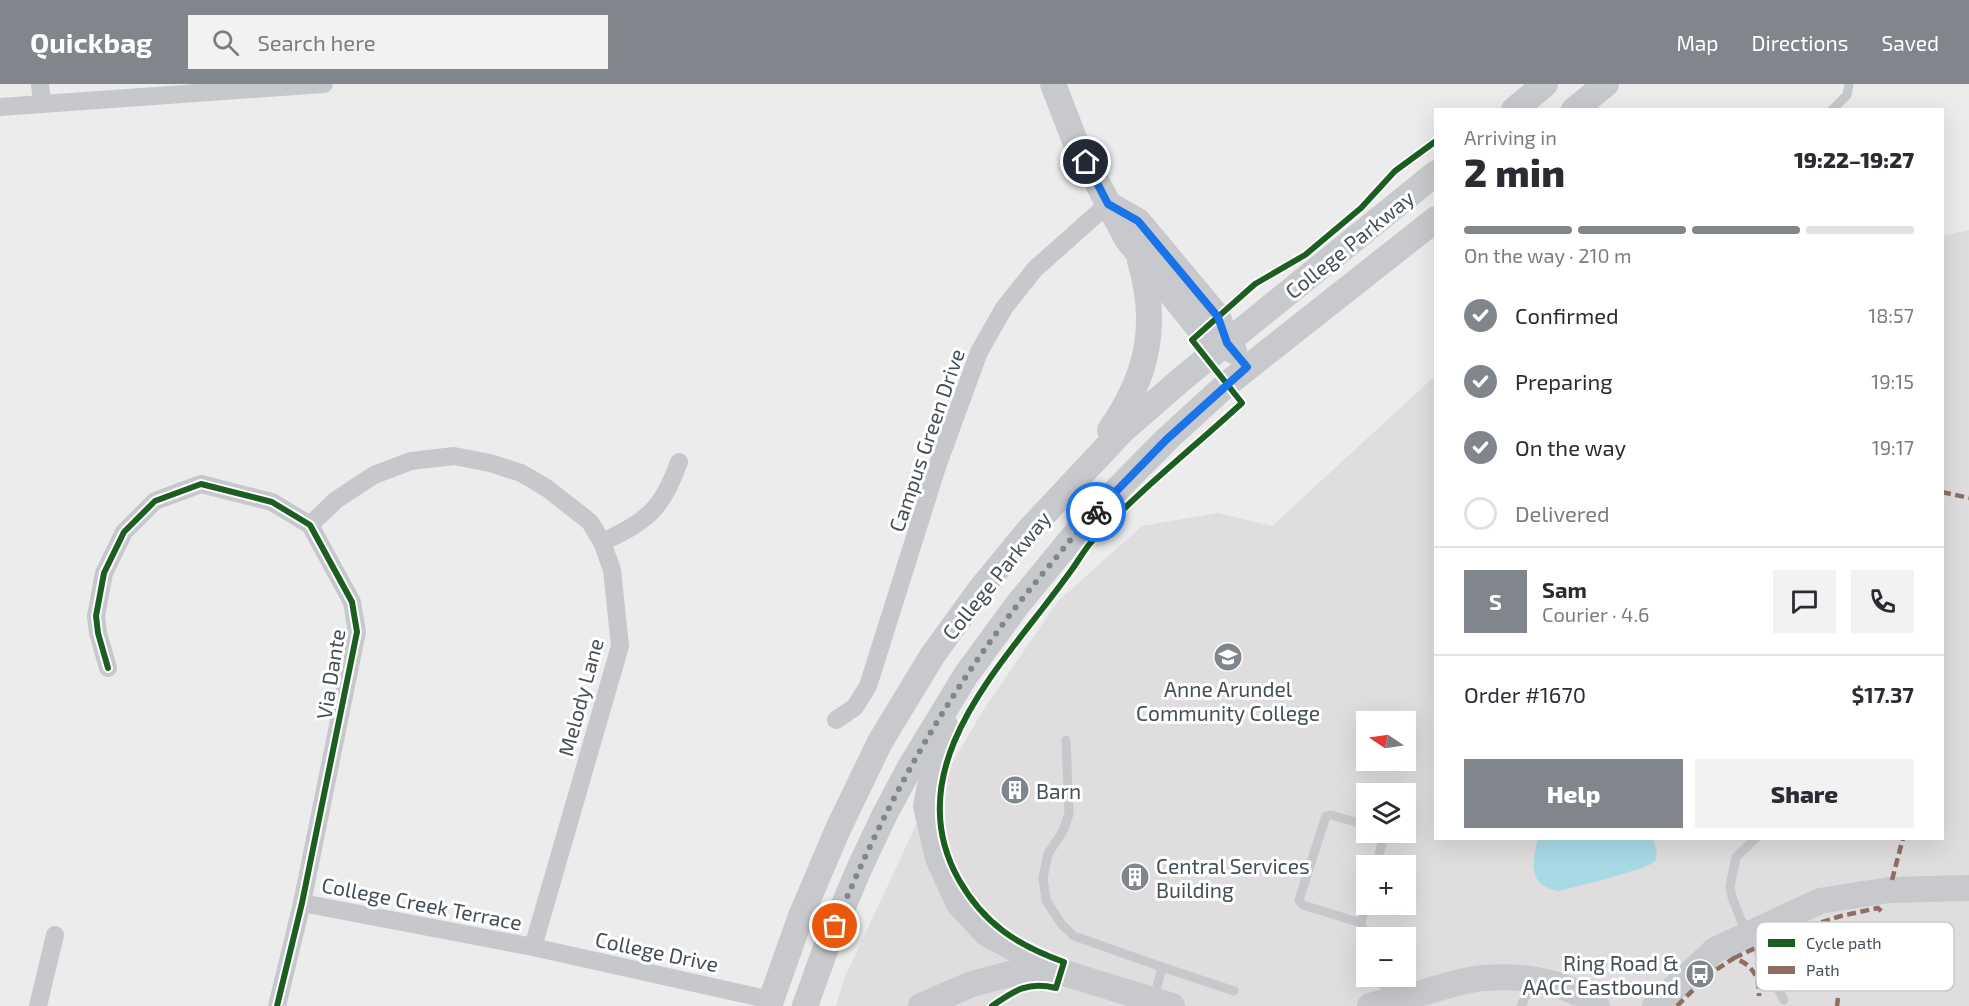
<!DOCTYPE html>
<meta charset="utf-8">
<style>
body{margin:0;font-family:"Exo 2",sans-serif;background:#f2f2f3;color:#2b2b33;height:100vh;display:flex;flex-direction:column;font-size:22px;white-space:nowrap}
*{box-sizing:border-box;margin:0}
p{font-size:20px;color:#7c7c81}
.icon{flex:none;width:33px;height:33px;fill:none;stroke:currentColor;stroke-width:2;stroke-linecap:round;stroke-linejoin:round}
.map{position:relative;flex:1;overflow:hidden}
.sheet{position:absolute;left:1434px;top:24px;width:510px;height:732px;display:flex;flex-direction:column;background:#fff;border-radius:0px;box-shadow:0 6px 24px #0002}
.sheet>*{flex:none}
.needle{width:39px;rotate:283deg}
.buttons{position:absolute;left:1356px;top:627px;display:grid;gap:12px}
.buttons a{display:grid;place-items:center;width:60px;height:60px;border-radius:0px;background:#fff;box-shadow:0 6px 24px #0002;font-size:30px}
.pin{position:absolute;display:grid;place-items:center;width:51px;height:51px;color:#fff;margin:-26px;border:3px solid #fff;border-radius:50%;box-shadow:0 2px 6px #0007}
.courier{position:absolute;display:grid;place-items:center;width:60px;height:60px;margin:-30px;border:4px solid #1a73e8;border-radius:50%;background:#fff;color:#222;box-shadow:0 2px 8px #0007}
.summary em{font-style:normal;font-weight:800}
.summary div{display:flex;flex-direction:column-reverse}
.summary{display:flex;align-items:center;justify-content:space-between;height:102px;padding:0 30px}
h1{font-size:39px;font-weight:800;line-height:45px}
.bar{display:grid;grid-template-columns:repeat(4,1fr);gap:9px 6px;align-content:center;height:72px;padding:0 30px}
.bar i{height:8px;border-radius:4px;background:#e1e1e2}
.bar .on{background:#80868b}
.bar p{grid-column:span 4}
.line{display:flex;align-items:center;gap:15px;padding:0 30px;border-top:2px solid #e1e1e2}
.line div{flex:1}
.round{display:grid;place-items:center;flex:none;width:63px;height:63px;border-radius:0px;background:#f2f2f3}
ol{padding:0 30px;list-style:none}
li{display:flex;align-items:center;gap:18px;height:66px}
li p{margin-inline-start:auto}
li .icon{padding:6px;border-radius:50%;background:#80868b;color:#fff;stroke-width:4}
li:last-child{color:#7c7c81}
li i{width:33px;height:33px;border:3px solid #e1e1e2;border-radius:50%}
.cta{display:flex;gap:12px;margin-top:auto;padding:12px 30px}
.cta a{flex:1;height:69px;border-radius:0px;background:#80868b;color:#fff;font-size:24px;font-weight:800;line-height:69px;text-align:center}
.cta a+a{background:#f2f2f3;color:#2b2b33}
header{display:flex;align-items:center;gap:36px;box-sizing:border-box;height:84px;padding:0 30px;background:#80868b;color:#fff}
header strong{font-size:28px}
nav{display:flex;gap:33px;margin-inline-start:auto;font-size:21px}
.search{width:420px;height:54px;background:#f2f2f3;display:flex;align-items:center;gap:15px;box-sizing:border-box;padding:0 21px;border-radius:0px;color:#7c7c81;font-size:22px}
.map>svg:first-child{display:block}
</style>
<header>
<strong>Quickbag</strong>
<div class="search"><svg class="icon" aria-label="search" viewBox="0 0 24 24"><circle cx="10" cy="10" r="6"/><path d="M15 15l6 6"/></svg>Search here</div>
<nav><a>Map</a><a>Directions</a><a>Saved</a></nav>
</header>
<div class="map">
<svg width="1969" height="922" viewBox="0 0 1969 922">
<rect width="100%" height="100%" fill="#edecec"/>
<path fill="#dfdddd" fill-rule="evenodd" d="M1969 146V922H836L844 895 916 741 982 628 1058 517 1142 442 1218 429 1272 442 1435 292 1436 754H1942V152ZM1366 638H1406V676H1366ZM1366 710H1406V748H1366ZM1366 782H1406V820H1366ZM1366 854H1406V892H1366Z"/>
<path fill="#a8dae6" d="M1538 755H1653C1655 761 1659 771 1655 777 1652 784 1572 804 1558 807 1527 801 1532 779 1538 755Z"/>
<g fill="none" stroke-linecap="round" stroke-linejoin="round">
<path stroke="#c6c8cb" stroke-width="9" d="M1832 26 1847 11 1849 0
M1066 656 1069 730 1063 747 1048 770 1043 794 1046 816 1062 841 1074 852 1162 883 1154 914
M1756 754 1736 773 1730 802 1732 813 1741 836 1784 916
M1376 782 1385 748
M1366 819 1361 839 1367 854
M1361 839 1303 821 1299 816 1326 732 1331 731 1366 741
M1162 883 1234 907
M1381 892 1389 916
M1521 922 1526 912 1530 896"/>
<path stroke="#c6c8cb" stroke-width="18" d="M40 0 42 19
M0 23 324 0
M310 441 336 416 374 391 411 377 454 372 490 379 521 389 535 397 548 405 590 438 602 458 612 486 620 562 533 863
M602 458C647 437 662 426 679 378
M108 584 98 549 96 532 104 489 124 448 155 417 201 400 272 418 310 441 352 518 357 548 302 819 277 922
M836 636 855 623 868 602 937 383 979 268 1004 224 1035 185 1108 120
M302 819 533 863 771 916
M38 922 55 851"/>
<path stroke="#c7c9cc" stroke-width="26" d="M1053 0 1075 57 1127 155 1202 248 1227 259
M1514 26 1545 0
M1574 26 1606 0
M1108 120 1138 137 1218 233 1227 259 1234 267
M1110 346C1148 292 1159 240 1140 177
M946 643 937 666 926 722 938 774 959 820 986 849 1054 886
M769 922 801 832 838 745 880 658 932 572 979 507 1030 445 1122 347 1183 294 1436 89
M805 922 827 861 859 785 884 732 910 683 966 591 1018 520 1087 436 1166 356 1227 300 1436 135
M921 922 972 900 1010 890 1054 886 1172 922
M1370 922C1385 917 1400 915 1415 911 1437 905 1460 896 1483 894 1521 891 1566 896 1597 922
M1655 922 1715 866 1820 817 1889 806 1969 804"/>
<path stroke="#8d6e63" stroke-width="4.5" stroke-dasharray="9 4.5" stroke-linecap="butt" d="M1942 408 1969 414
M1892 796 1903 754
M1734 874 1785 850 1841 832 1878 824 1884 830
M1677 922 1708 891 1734 874C1753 881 1759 892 1759 912
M1837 922 1838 914"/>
<g stroke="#fff" stroke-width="10">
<path id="cycleway" d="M108 584 98 549 96 532 104 489 124 448 155 417 201 400 272 418 310 441 352 518 357 548 302 819 277 922
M992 922C1015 906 1028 897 1056 904L1064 878C1017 861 984 840 959 796 902 695 983 601 1043 524 1053 511 1063 498 1073 484 1080 474 1086 463 1094 455 1140 406 1193 364 1242 319L1192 256 1255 200 1305 171 1361 124 1395 87 1436 57"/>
</g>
<use href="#cycleway" stroke="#1b5e20" stroke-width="6"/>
</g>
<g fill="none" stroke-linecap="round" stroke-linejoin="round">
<path stroke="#80868b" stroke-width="6" stroke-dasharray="0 10.8" d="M835 842C887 714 956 593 1045 487 1062 467 1077 446 1096 428"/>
<path stroke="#1a73e8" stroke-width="8" d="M1086 78 1108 120 1138 137 1218 233 1227 259 1247 283 1166 356 1096 428"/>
</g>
<defs>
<g id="university-disc" transform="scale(1.5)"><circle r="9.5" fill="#80868b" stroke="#fff"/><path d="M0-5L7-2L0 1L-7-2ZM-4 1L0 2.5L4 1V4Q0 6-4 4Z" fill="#fff"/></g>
<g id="building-disc" transform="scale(1.5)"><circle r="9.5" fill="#80868b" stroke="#fff"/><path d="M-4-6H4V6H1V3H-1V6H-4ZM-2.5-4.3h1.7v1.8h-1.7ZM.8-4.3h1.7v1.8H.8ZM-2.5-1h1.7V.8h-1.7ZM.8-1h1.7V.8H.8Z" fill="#fff"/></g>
<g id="bus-disc" transform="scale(1.5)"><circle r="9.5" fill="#80868b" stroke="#fff"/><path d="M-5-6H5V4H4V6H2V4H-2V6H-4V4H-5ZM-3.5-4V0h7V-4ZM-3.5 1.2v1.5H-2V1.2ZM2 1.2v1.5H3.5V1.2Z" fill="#fff"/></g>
</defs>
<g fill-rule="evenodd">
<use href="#university-disc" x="1228" y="573"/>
<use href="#building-disc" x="1015" y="706"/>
<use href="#building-disc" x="1135" y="793"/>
<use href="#bus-disc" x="1700" y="890"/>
</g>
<g text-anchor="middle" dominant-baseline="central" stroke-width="6" stroke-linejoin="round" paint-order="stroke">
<g font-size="21" fill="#454f57" stroke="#fff">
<text transform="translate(1349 160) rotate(-39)">College Parkway</text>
<text transform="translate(926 356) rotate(-71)">Campus Green Drive</text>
<text transform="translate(996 491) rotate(-51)">College Parkway</text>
<text transform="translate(330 590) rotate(-81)">Via Dante</text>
<text transform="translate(580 613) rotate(-75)">Melody Lane</text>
<text transform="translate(422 819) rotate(11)">College Creek Terrace</text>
<text transform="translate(657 867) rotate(12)">College Drive</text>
</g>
<g font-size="21" fill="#454f57" stroke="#fff" text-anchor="start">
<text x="1228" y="604" text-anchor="middle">Anne Arundel<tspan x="1228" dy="24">Community College</tspan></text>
<text x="1036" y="706">Barn</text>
<text x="1156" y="781">Central Services<tspan x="1156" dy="24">Building</tspan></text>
<text x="1679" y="878" text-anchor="end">Ring Road &amp;<tspan x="1679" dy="24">AACC Eastbound</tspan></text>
</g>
</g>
<rect x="1756" y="838" width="198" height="69" rx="9" fill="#fff" stroke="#c7cacd" stroke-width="1.5"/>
<rect x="1768" y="855" width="27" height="8" fill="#1b5e20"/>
<rect x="1768" y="882" width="27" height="8" fill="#8d6e63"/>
<g font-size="16" fill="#454f57">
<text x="1806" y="865">Cycle path</text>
<text x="1806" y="892">Path</text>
</g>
</svg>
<div class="buttons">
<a><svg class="needle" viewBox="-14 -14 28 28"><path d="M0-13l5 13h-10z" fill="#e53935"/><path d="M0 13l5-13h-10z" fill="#7c7c81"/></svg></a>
<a><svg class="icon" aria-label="layers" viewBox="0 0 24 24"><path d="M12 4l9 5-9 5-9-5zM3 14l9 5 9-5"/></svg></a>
<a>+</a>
<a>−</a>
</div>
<div class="pin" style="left:835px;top:842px;background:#ea580c"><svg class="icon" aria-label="bag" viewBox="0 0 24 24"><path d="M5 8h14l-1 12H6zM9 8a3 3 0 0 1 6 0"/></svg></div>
<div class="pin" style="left:1086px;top:78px;background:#1f2937"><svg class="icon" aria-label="home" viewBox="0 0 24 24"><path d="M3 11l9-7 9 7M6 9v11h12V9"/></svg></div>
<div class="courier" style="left:1096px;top:428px"><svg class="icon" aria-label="bike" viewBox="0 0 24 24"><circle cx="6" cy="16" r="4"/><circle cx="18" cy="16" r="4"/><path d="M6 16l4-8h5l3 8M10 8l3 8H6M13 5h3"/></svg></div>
<section class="sheet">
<div class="summary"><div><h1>2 min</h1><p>Arriving in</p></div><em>19:22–19:27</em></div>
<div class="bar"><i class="on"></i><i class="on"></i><i class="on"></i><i></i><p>On the way · 210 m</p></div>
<ol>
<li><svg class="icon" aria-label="check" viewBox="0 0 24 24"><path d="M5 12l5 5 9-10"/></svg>Confirmed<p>18:57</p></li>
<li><svg class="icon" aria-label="check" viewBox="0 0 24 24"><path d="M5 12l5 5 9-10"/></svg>Preparing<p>19:15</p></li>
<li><svg class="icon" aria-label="check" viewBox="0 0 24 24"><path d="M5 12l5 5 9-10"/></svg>On the way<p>19:17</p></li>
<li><i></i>Delivered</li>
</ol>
<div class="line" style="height:108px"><b class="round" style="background:#80868b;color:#fff">S</b><div><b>Sam</b><p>Courier · 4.6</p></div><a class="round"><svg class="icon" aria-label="chat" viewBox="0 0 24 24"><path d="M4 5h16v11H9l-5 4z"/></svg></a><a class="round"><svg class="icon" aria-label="phone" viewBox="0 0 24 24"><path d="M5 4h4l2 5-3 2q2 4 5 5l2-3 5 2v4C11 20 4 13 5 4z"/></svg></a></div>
<div class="line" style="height:78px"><div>Order #1670</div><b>$17.37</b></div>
<div class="cta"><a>Help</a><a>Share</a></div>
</section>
</div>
